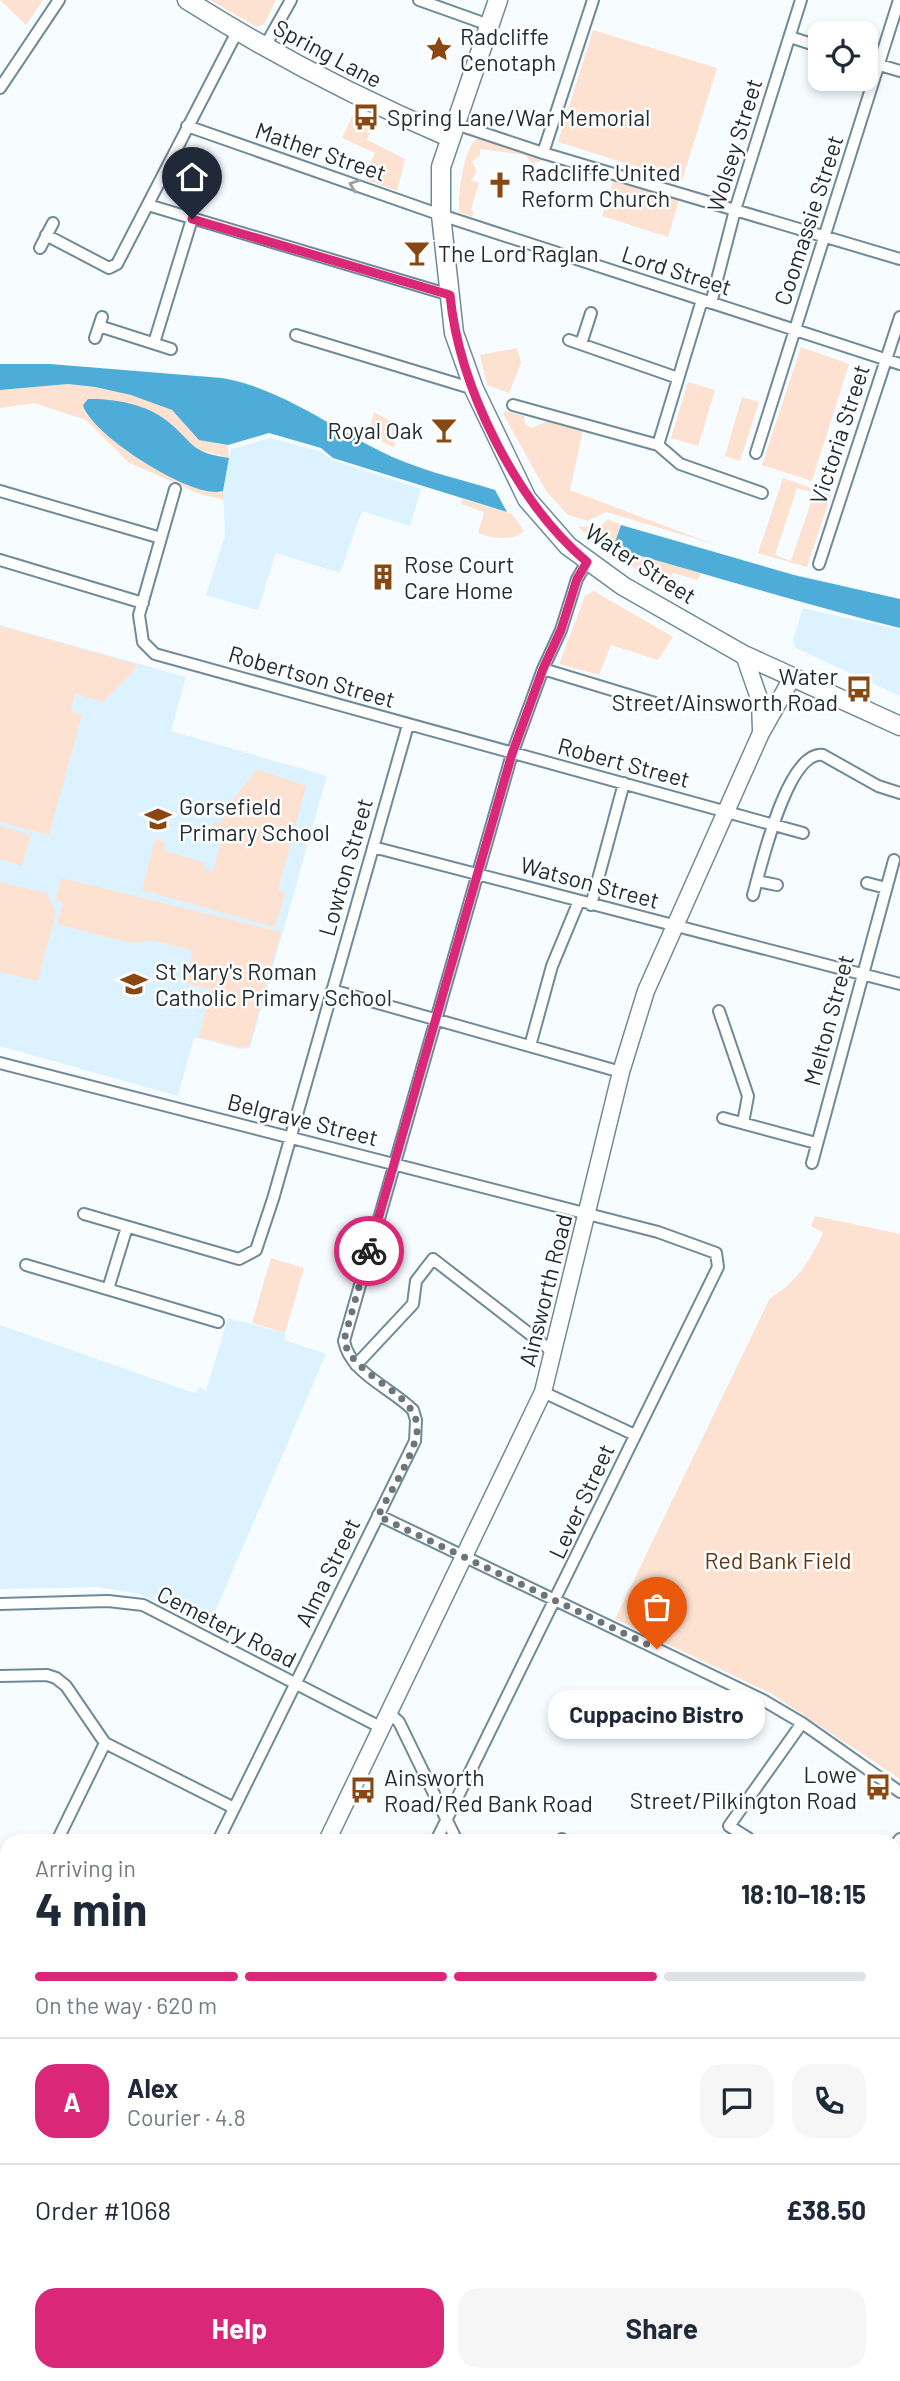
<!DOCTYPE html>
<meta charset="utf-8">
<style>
body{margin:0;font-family:Barlow,sans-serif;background:#f6f6f7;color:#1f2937;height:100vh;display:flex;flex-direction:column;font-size:26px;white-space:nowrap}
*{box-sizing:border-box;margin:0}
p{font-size:23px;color:#747a83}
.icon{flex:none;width:38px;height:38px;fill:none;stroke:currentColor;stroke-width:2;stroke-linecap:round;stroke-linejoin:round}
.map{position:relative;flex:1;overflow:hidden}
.side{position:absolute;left:0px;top:1834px;width:901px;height:548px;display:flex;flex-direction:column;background:#fff;border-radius:21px 21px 0 0;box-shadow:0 4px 10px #0003}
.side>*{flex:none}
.controls{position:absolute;left:808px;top:21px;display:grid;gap:14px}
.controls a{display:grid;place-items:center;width:70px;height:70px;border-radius:14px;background:#fff;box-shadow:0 4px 10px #0003;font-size:35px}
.pin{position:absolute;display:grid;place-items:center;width:60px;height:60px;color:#fff;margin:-72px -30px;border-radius:50% 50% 50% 0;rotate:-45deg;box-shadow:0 0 7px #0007}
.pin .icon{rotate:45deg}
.courier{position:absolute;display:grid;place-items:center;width:70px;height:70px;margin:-35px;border:5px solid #db2777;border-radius:50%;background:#fff;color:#222;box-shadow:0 2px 9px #0007}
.bubble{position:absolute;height:49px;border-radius:21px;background:#fff;box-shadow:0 4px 10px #0003;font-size:23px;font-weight:700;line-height:49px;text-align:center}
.overview em{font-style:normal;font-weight:700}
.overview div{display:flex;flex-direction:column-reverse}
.overview{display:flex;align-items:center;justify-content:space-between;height:119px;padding:0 35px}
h1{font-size:46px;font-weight:700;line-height:52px}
.bar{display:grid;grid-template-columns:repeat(4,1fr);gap:10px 7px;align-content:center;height:84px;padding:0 35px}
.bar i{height:9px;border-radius:5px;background:#e0e1e3}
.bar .on{background:#db2777}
.bar p{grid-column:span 4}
.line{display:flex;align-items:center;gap:18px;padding:0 35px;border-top:2px solid #e0e1e3}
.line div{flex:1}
.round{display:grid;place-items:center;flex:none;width:74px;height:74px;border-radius:21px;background:#f6f6f7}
.button{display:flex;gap:14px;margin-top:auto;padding:14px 35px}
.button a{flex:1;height:80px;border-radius:21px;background:#db2777;color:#fff;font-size:28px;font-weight:700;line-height:80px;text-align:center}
.button a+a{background:#f6f6f7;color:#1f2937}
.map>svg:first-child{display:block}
</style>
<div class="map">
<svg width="900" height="2381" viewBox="0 0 900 2381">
<rect width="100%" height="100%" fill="#f6fcff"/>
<path fill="#dcf3ff" d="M270 438 320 451 332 460 421 489 410 526 362 511 340 573 276 553 258 610 206 595 225 536 223 491 231 449Z
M803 608 900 630V696L796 648 793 640Z
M0 625 186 677 171 731 327 776 250 1048 241 1049 194 1037 178 1096 0 1046Z
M228 1318 285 1333V1340L326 1354 208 1628 140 1594 99 1587 0 1589V1325L194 1393 200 1387 206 1391Z"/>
<path fill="#fde2d1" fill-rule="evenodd" d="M0 0H43L26 25Z
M210 0H276L264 24 257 27Z
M593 30 717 68 682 181 558 142Z
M353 114 373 124 367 140 405 159 397 191 364 179 375 153 342 138Z
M479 138 544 160 532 163 525 155 480 149V155L472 162 477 171 471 181 479 182 471 210 474 212 472 217 459 212C458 196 463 144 479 138Z
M613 180 679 200 668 237 602 216Z
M801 347 849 364 812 481 762 465Z
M517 348 521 363 509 393 487 385 480 355Z
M688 382 715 390 698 446 671 438Z
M68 384C102 388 138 393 169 409 194 422 195 443 228 445L229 458 193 448 166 420 139 407 85 414 138 459 219 493 223 491 224 500 197 493 128 462 86 420 34 403 0 408V390Z
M742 397 759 402 740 461 725 456Z
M505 411 524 416 525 424 532 428 548 421 583 430 570 490 710 543 606 512 588 521 568 515 546 491 503 414Z
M374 412 399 426 394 448 368 434Z
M783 478 831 495 807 567 758 553ZM797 488 814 493 791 561 775 555Z
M462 499 512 514 524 531C514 542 490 538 478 533L484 512 461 504Z
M608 519 621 525 614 548 702 573 697 580 673 573 665 587 606 550 578 527 602 525Z
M594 591 673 637 658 660 611 645 599 675 559 664 585 596Z
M0 626 136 664 134 671 103 702 75 694 71 711 82 715 49 835 0 822Z
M257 769 306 786 278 890 285 893 275 927 142 890 155 839 165 842 163 850 205 863 203 869 213 872 221 841 210 838 214 821 222 823 230 803Z
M0 826 31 835 22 866 0 859Z
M61 878 281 932 249 1047 241 1048 199 1037 211 990 185 983 193 951 152 940 135 943 109 938 57 924 63 903 56 900Z
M0 882 46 893 56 912 38 981 0 972Z
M815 1216 900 1234V1779L770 1693 615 1619 770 1298C798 1281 809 1262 823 1233L811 1226Z
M271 1258 304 1268 285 1333 252 1323Z
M894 2003 900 2007V2209L894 2204Z"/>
<path fill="#4eacd8" d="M0 364H50L222 378C279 388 327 424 378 450 414 469 456 478 495 490L507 512 333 458 321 448 269 433 228 445 199 440 172 410 131 395 95 387 68 384 0 390Z
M88 399C112 398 146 404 166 420 194 442 188 452 229 458L223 491C194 501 90 434 83 405Z
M621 525 794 575 900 599V628C804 604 709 575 613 548Z"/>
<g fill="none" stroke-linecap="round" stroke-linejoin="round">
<g stroke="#6f8a99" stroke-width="14">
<path id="street" d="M419 0 489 25
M790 37 821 47
M264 48 291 0
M866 61 900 71
M0 88 59 0
M456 124 543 153 900 259
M187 126 441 215 900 364
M543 153 593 0
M148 205 450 295
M46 235 109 268 117 264 237 32
M40 248 53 223
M711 303 735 210 801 0
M99 326 171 349
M296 335 474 389
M95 338 102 317
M569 340 678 378
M154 343 192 219
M581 344 591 313
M513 405 658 445 680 464 762 493
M658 445 702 300
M756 453 899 0
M175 489 139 615 143 642 155 654 803 833
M0 491 161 538
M0 560 143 603
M819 564 900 317
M543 669 655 703
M373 847 900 984
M757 881 777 885
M867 883 886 888
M753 895C761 867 787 750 823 755L878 786 900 793
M591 905 624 783
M332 990 621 1072
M719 1011 748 1096 743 1123
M530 1046 552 966 579 901
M0 1063 658 1232 716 1253 718 1267 436 1841
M723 1118 816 1143
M812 1163 894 860
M84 1214 239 1259 256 1250 273 1199 408 725
M26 1265 218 1322
M108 1289 127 1227
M356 1365 413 1304 416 1281 433 1259 553 1352
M543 1392 635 1435
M378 1515 763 1700 802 1723 900 1792
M0 1604 108 1601 143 1605 382 1728
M0 1676 47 1675 56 1678 66 1686 105 1743 234 1808
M389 1713 399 1722 457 1841
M748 1838 729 1826 802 1723
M57 1841 105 1743
M218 1841 415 1441 416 1420 413 1410C391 1388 350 1373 344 1341L512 754 543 669 561 630 577 579 587 562
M561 1841 562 1839
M894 1847 900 1839
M0 1977 3 1979 0 1984
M894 2283 900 2285
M0 2285 7 2271
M456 2375 468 2381
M781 2375 783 2381
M172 2381 175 2375
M289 2381 292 2375
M409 2381 412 2375
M517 2381 522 2375"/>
</g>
<g stroke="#6f8a99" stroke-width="19">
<path id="secondary" d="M744 655 760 701 761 730
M327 1841 543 1392 621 1072 646 991 761 733 792 678
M326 2375 338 2381
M59 2381 63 2375"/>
</g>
<g stroke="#6f8a99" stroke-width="21">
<path id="primary" d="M187 0C272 54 359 99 451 138
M498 0 441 167V215L454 333 474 389 527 499 568 546 623 586 744 655 900 726"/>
</g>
<use href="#street" stroke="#fff" stroke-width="10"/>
<use href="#secondary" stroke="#fff" stroke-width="16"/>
<use href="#primary" stroke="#fff" stroke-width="18"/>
</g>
<defs><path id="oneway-chevron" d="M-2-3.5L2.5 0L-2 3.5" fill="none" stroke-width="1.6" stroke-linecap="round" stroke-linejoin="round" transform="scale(1.75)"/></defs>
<use stroke="#9ba0a3" href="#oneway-chevron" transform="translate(354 185) rotate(-161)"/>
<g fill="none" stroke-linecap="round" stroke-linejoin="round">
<path stroke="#6c757a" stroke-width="7" stroke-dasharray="0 12.6" d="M369 1251 344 1340C353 1382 431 1393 415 1441 407 1467 390 1492 378 1516L657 1649"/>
<path stroke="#db2777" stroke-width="9" d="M192 219 450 295C459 387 516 502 587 562L577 579 561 630 543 669 512 754 369 1251"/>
</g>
<defs>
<g id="sight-bare" transform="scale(2.1)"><path d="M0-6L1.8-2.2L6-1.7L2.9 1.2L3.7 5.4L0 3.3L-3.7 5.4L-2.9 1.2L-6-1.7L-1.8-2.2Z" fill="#894812" stroke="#fff" stroke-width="2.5" paint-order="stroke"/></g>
<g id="bus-bare" transform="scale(2.1)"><path d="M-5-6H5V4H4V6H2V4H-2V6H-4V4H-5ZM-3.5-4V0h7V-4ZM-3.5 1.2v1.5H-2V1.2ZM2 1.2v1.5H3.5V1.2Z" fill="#894812" stroke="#fff" stroke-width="2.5" paint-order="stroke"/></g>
<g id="church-bare" transform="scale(2.1)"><path d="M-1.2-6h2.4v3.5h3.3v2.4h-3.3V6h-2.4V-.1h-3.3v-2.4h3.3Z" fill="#894812" stroke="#fff" stroke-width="2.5" paint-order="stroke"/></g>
<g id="bar-bare" transform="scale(2.1)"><path d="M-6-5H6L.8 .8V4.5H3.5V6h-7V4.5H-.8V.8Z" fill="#894812" stroke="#fff" stroke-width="2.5" paint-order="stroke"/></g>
<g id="building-bare" transform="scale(2.1)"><path d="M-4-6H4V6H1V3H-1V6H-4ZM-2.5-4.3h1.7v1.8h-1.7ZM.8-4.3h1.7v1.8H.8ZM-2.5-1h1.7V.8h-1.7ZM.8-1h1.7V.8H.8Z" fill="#894812" stroke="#fff" stroke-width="2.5" paint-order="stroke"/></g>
<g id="school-bare" transform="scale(2.1)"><path d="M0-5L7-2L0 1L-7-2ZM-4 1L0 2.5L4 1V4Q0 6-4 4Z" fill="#894812" stroke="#fff" stroke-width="2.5" paint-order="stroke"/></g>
</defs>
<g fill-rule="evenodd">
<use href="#sight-bare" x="439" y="49"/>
<use href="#bus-bare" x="366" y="117"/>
<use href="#church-bare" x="500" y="185"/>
<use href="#bar-bare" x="417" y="253"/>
<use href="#bar-bare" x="444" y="430"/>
<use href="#building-bare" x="383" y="577"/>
<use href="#bus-bare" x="859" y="689"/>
<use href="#school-bare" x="158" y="819"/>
<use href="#school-bare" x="134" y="984"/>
<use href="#bus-bare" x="878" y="1787"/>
<use href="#bus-bare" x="363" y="1790"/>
</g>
<g text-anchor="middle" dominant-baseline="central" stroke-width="5" stroke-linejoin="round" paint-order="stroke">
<g font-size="23" fill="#212d32" stroke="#fff" text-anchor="start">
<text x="460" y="36">Radcliffe<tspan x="460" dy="26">Cenotaph</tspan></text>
<text x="387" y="117">Spring Lane/War Memorial</text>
<text x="521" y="172">Radcliffe United<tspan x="521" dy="26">Reform Church</tspan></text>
<text x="438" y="253">The Lord Raglan</text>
<text x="423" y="430" text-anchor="end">Royal Oak</text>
<text x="404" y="564">Rose Court<tspan x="404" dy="26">Care Home</tspan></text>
<text x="838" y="676" text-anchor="end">Water<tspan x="838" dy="26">Street/Ainsworth Road</tspan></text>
<text x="179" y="806">Gorsefield<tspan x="179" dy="26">Primary School</tspan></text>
<text x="155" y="971">St Mary's Roman<tspan x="155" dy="26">Catholic Primary School</tspan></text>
<text x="857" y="1774" text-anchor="end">Lowe<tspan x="857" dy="26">Street/Pilkington Road</tspan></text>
<text x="384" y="1777">Ainsworth<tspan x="384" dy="26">Road/Red Bank Road</tspan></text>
</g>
<g font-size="23" fill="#212d32" stroke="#fff">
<text transform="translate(328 53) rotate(28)">Spring Lane</text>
<text transform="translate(734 145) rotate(-73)">Wolsey Street</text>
<text transform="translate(321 151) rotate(19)">Mather Street</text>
<text transform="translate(808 220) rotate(-72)">Coomassie Street</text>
<text transform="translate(677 270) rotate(18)">Lord Street</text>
<text transform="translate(839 434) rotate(-72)">Victoria Street</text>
<text transform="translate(641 563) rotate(33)">Water Street</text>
<text transform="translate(312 676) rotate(16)">Robertson Street</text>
<text transform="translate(624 762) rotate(15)">Robert Street</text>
<text transform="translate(345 867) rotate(-74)">Lowton Street</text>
<text transform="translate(590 882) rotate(15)">Watson Street</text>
<text transform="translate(828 1020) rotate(-75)">Melton Street</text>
<text transform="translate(303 1119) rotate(14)">Belgrave Street</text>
<text transform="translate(545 1290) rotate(-76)">Ainsworth Road</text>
<text transform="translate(581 1501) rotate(-65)">Lever Street</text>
<text transform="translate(327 1572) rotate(-64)">Alma Street</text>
<text transform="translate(227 1626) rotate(27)">Cemetery Road</text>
</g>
<g font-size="23" fill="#62330d" stroke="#fff">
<text x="778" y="1560">Red Bank Field</text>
</g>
</g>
</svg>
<div class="controls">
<a><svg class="icon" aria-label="locate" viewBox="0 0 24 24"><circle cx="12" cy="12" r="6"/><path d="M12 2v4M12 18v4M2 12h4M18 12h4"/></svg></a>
</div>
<div class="pin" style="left:657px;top:1649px;background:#ea580c"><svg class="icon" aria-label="bag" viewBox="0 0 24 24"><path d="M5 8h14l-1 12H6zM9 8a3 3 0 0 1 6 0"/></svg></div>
<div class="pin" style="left:192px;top:219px;background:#1f2937"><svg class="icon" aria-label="home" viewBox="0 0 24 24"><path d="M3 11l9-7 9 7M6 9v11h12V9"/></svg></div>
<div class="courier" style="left:369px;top:1251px"><svg class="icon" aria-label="bike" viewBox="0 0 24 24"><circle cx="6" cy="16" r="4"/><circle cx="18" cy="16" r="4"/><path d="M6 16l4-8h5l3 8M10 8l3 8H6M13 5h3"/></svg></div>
<div class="bubble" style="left:548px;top:1690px;width:217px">Cuppacino Bistro</div>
<section class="side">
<div class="overview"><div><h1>4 min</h1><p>Arriving in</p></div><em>18:10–18:15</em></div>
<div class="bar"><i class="on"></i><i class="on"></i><i class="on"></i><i></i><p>On the way · 620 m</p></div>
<div class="line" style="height:126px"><b class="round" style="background:#db2777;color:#fff">A</b><div><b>Alex</b><p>Courier · 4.8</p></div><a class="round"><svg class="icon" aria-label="chat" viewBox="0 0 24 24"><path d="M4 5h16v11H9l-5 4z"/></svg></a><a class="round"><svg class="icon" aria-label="phone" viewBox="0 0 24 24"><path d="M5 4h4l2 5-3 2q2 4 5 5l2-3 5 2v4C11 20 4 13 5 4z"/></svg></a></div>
<div class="line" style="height:91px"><div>Order #1068</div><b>£38.50</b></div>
<div class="button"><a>Help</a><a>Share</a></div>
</section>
</div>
